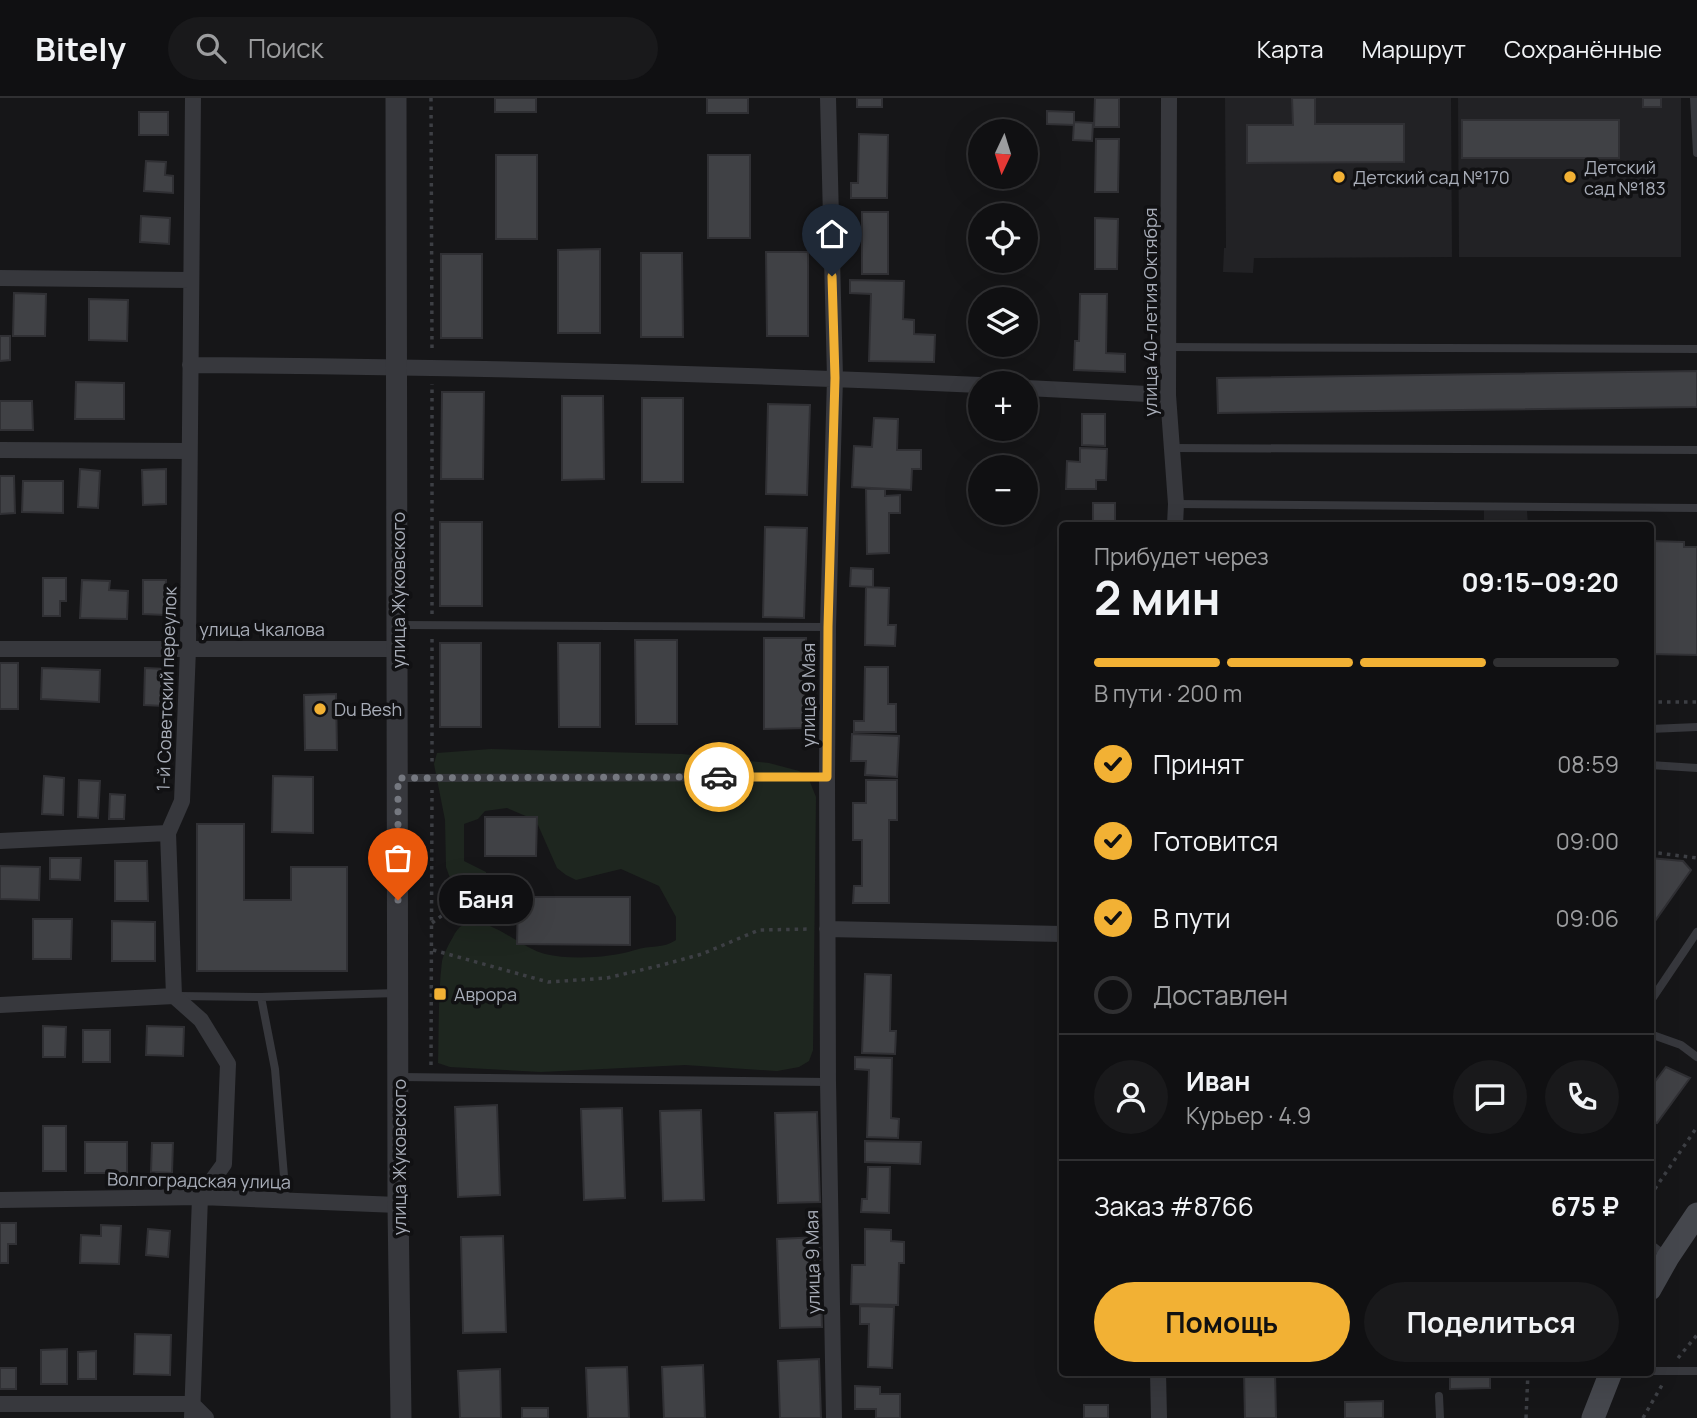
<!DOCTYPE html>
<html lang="ru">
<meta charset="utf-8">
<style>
body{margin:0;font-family:Manrope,sans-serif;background:#19191b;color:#f1f3f6;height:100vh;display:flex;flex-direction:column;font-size:26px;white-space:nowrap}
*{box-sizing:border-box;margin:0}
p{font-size:23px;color:#9c9d9f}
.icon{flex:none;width:38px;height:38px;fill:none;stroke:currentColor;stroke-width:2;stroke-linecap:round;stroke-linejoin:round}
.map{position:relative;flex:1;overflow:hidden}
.side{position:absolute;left:1059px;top:424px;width:595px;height:854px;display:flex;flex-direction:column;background:#101012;border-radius:7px;box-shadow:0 7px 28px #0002,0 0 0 2px #303032}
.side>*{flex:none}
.needle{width:46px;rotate:184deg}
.tools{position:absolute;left:968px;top:21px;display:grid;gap:14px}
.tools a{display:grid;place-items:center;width:70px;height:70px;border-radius:50%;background:#101012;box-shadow:0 7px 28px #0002,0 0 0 2px #303032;font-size:35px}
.pin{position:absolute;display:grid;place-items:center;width:60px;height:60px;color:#fff;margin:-72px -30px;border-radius:50% 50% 50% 0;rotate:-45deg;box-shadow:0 0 7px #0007}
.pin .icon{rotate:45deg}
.courier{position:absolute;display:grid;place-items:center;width:70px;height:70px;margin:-35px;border:5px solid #f2b134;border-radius:50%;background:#fff;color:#222;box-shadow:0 2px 9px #0007}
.bubble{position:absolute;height:49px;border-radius:24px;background:#101012;box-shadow:0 7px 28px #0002,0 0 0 2px #303032;font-size:23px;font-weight:700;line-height:49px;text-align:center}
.summary em{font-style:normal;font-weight:700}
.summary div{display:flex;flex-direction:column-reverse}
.summary{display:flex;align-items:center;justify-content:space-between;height:119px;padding:0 35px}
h1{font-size:46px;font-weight:700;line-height:52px}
.bar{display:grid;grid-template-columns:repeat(4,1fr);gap:10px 7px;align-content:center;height:84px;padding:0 35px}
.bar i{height:9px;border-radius:5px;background:#303032}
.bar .on{background:#f2b134}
.bar p{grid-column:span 4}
.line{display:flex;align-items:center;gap:18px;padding:0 35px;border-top:2px solid #303032}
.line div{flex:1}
.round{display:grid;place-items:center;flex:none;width:74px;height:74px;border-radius:37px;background:#19191b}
ol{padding:0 35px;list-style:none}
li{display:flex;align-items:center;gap:21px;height:77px}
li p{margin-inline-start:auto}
li .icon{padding:7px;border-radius:50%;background:#f2b134;color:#111;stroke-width:4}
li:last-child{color:#9c9d9f}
li i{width:38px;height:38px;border:4px solid #303032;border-radius:50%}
.button{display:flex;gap:14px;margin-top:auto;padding:14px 35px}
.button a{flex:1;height:80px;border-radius:42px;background:#f2b134;color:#111;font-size:28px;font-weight:700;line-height:80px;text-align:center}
.button a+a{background:#19191b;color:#f1f3f6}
header{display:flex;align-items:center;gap:42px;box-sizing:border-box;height:98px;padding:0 35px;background:#101012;border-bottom:2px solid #303032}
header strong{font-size:33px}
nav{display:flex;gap:38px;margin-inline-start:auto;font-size:24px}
.search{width:490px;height:63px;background:#19191b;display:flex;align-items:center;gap:18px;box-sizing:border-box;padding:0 24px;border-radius:38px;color:#9c9d9f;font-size:26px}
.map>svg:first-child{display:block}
</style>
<header>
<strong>Bitely</strong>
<div class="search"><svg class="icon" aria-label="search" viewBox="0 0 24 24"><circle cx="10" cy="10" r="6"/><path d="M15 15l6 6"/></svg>Поиск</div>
<nav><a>Карта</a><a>Маршрут</a><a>Сохранённые</a></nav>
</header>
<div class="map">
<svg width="1697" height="1320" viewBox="0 0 1697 1320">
<rect width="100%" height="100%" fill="#161618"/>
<path fill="#222225" d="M1225 0H1451L1452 159 1254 160 1253 175 1223 174 1224 150H1226Z
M1458 0H1681V159H1459Z
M1484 412 1527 413 1528 427H1484Z"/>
<path fill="#1e261f" d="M491 651 682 656 769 665 799 673 808 679 816 699 813 952 809 963 799 969 777 973 685 967 541 974 450 969 438 965C439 932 438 896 442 863 444 855 449 846 453 839 471 800 518 850 545 856 570 862 610 860 635 852 650 847 663 851 676 842V819L659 788 621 771 576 782 566 777 557 770 538 727 528 719 507 710 485 713 478 721 464 726V763L486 774 488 807 477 811 458 802 446 769 445 722 434 666 437 655Z"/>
<path fill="#404145" stroke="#303034" stroke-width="2" d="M495 0H536V14H495Z
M707 0H748V15H707Z
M857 0H882V9H857Z
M1095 0H1119V29H1094Z
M1292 0H1315V26H1404V64L1247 65V27H1293Z
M1643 0H1661V9H1643Z
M1047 13 1074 14V27L1047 26Z
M139 14H168V37H139Z
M1462 22H1619V60H1462Z
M996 24 1020 25 1019 33H995Z
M1074 24 1093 25 1092 43 1073 42Z
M859 36 888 37 887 100H851V85H858Z
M1096 41H1119L1118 94H1095Z
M496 57H537V141H496Z
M708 57H750V140H708Z
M146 63 166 64 165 77 173 78V95L144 93Z
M862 114H888V176H862Z
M141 118 170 120 169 146 140 144Z
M1095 120 1118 121 1117 171H1095Z
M600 151V235H558V152Z
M766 154H808V238H767Z
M641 155H682L683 239H641Z
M441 156H482V240H441Z
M850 182 904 183 903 221 914 222V236L935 237 934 264 869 263 871 196 850 195Z
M14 195 46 196 45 238H13Z
M1080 196H1107L1106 255 1125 256V274L1074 272 1075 243H1079Z
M89 201 128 202 127 243 89 242Z
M0 238H10V262L0 263Z
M1697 273V309L1218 315 1217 280Z
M76 284 124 285V321H75Z
M442 294H484L483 381H441Z
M562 298H603L604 381 562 382Z
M642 300H683V384H642Z
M0 303H32L33 332H0Z
M768 306 810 307 807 397 766 396Z
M1082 316H1105V348L1082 347Z
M874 320 898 321 897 352H921V371H912L911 392 852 389 854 348 872 349Z
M1080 350 1107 351 1106 382H1096V391H1066L1067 363 1080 364Z
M80 371 100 373 98 410 78 409Z
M166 371V406L143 407 142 372Z
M0 378H14L15 415 0 416Z
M23 383H63V415L22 414Z
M866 391H885V398L900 397V415H889V455L867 456Z
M1093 405H1115V427H1093Z
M440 424H482V508H440Z
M765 429 807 430 804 520 763 519Z
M1650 443 1684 444V449H1697V557L1650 556Z
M851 470 873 471V489L850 488Z
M43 480H66V503H60V518H43Z
M82 482 110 483 109 492 128 493 127 521 80 520Z
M143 482H166L165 517 143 516Z
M866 489 889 490 888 527H896L895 548 865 547Z
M764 540H806V630L764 631Z
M635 542H677V626H636Z
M440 545H481V629H440Z
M558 545H600V629H559Z
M0 565H18V611H0Z
M865 569H888V606H896V634H854V623H864Z
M42 570 100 572 99 604 41 601Z
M145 570 166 571 164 608 144 607Z
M336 596 337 652H305L304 597Z
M852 636 899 638 897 679 865 677 866 663H851Z
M44 678 64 680 63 717 42 716Z
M273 678 313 679V735L272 734Z
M79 682 100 683 98 720 78 719Z
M866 682H897V722H889V805H853L854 788H862V742H853V705H866Z
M110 696 125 697 124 721H109Z
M485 719H537L536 758H485Z
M197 726H244V802H291V769H347V873H197Z
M50 760H81L80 782 50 781Z
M1650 760 1683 763 1691 772 1650 830Z
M115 763H147L148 803H115Z
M0 768 40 769 39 802 0 801Z
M518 799H630V847L517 846Z
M33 821H72L71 861H33Z
M112 823 155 824V863H112Z
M865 876 891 877 890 933H896L895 956 862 955Z
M43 928 66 929 65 959H43Z
M147 928 184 929 183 958 146 957Z
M83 932H110V964H83Z
M855 959 892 960 891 1020 899 1021 898 1040 867 1039 869 972 855 971Z
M1666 969 1690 980 1657 1025 1650 1023V990Z
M497 1007 500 1097 458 1099 455 1009Z
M622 1010 625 1100 584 1102 581 1011Z
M701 1012 704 1102 663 1103 660 1013Z
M817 1014 820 1104 778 1105 775 1015Z
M43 1028H66V1073H43Z
M865 1043 921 1044 920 1066 865 1064Z
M85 1044H127V1075H85Z
M152 1045H173L172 1075 151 1074Z
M868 1069H890L889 1115 861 1114 862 1101H867Z
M0 1125H16V1146H8V1165H0Z
M101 1127 121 1128 119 1166 80 1165 81 1137 101 1138Z
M148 1131 170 1133 168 1159 146 1157Z
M865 1131 891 1132V1143L904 1144V1165H899L898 1207 851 1206 852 1167H865Z
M503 1138 506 1234 463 1235 461 1139Z
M819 1139 822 1229 780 1230 777 1141Z
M860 1208 894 1209 892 1270 868 1269 869 1226H860Z
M135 1236 171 1237 170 1277 134 1276Z
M67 1251V1286H41V1252Z
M96 1253V1281H78V1254Z
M819 1261 821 1320H780L778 1263Z
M703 1267 705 1320H664L662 1269Z
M627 1269 629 1320H588L586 1270Z
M0 1270H16V1291H0Z
M500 1271 501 1320H460L458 1273Z
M1244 1274H1275L1276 1320H1245Z
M1450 1274H1490V1290L1450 1291Z
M855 1288 880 1289V1296H900V1320H876V1311H855Z
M1383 1303V1320H1345V1304Z
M1084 1307H1108V1320H1084Z
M522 1310H548V1320H522Z"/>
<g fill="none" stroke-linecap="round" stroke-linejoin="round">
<path stroke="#3d3f44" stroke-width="3.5" stroke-dasharray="3.5 5" stroke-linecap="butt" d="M431 0 432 253
M432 516V286
M432 541V666
M1650 604H1697
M1650 754 1697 760
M432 825 452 810 495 811
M433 852 548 884 607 880 662 867 702 856 759 832 811 831
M431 967 432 692
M1650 1098 1697 1029
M1678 1260 1697 1237
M1526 1320 1528 1274
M1643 1320 1662 1287"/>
<path stroke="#37383d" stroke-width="8" d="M1694 0 1697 55
M1170 249 1697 251
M1172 350 1697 352
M1176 406 1697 410
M398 527 828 529
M1650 631 1697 629
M1650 667 1697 670
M400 680 827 679
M178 898 261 899 275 971 286 1102
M261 899 397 895
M1650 904 1697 834
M1650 936 1681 947 1697 959
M400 979 828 984
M1650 1146 1665 1157
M1650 1273H1697
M1439 1298 1440 1320"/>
<path stroke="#37383d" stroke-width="16" d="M828 0 835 280 828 529 827 679 828 984 834 1320
M1169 0 1168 297 1176 406 1175 427
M0 180 190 182
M190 267C453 269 717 275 980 287
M1026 290 1168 297
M0 352 189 353
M0 551H398
M0 743 168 735
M827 831 1062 836
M0 907 174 898
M0 1102 200 1099 398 1107
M1158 1274 1159 1320
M0 1306H192L206 1320
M192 1320 200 1099 224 1066 228 966 201 922 174 898 168 735 182 703 188 551 193 0"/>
<path stroke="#37383d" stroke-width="21" d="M396 0 398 1107 401 1320"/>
<path stroke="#45474d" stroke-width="23" d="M1650 1191 1668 1159 1697 1116
M1593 1320 1611 1274"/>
</g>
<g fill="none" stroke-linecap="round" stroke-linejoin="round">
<path stroke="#757880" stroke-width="7" stroke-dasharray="0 12.6" d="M398 802V680L719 679"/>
<path stroke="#f2b134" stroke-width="9" d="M719 679H827L828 529 835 280 832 178"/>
</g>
<g fill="#f2b134" stroke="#111113" stroke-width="2.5">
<circle cx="1339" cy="79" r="7"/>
<circle cx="1570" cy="79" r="7"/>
<circle cx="320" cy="611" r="7"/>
<rect x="433" y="889" width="14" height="14" rx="3.5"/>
</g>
<g text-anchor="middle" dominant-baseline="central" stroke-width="7" stroke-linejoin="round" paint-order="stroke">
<g font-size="18" fill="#a8adb8" stroke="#111113" text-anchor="start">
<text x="1584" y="69">Детский<tspan x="1584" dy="21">сад №183</tspan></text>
<text x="1353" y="79">Детский сад №170</text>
<text x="334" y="611">Du Besh</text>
<text x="454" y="896">Аврора</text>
</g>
<g font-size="18" fill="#a8adb8" stroke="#111113">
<text transform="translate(1150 214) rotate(-90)">улица 40-летия Октября</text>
<text transform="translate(398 492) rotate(-90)">улица Жуковского</text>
<text x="262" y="531">улица Чкалова</text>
<text transform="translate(166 591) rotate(-88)">1-й Советский переулок</text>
<text transform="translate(808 597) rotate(-90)">улица 9 Мая</text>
<text transform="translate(399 1059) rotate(-90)">улица Жуковского</text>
<text transform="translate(199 1082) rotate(1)">Волгоградская улица</text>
<text transform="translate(812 1164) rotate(-91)">улица 9 Мая</text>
</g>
</g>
</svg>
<div class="tools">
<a><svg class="needle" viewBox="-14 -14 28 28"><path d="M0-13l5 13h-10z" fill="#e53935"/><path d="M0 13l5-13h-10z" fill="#9c9d9f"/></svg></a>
<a><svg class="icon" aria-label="locate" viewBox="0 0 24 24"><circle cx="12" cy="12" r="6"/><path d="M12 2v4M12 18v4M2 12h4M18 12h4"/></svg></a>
<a><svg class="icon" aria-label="layers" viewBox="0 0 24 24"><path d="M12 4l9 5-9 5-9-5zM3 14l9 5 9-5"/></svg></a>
<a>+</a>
<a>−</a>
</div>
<div class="pin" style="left:398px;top:802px;background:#ea580c"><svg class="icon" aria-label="bag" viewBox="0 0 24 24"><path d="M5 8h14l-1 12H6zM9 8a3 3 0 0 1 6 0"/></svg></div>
<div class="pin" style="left:832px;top:178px;background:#1f2937"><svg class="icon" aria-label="home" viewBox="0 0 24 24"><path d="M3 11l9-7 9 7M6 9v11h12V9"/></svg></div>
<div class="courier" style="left:719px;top:679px"><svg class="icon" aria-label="car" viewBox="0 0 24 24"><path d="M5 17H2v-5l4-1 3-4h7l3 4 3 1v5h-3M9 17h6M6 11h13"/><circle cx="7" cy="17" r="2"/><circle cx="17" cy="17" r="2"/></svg></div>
<div class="bubble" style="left:439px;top:777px;width:94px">Баня</div>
<section class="side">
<div class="summary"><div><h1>2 мин</h1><p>Прибудет через</p></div><em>09:15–09:20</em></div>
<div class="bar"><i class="on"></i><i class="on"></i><i class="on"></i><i></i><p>В пути · 200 m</p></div>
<ol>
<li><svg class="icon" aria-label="check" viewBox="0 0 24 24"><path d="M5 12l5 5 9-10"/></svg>Принят<p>08:59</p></li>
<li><svg class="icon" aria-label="check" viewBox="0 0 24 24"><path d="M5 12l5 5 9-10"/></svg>Готовится<p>09:00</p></li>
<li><svg class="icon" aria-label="check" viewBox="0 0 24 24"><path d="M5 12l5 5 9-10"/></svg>В пути<p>09:06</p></li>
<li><i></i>Доставлен</li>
</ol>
<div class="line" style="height:126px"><a class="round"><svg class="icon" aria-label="person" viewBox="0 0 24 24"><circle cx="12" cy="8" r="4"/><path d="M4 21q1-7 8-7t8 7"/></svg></a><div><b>Иван</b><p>Курьер · 4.9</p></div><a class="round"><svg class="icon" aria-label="chat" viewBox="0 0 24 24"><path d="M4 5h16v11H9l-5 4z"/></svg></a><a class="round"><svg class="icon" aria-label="phone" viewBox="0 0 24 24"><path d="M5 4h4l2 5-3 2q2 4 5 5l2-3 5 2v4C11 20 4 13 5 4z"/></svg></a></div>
<div class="line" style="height:91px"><div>Заказ #8766</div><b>675 ₽</b></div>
<div class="button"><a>Помощь</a><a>Поделиться</a></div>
</section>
</div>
